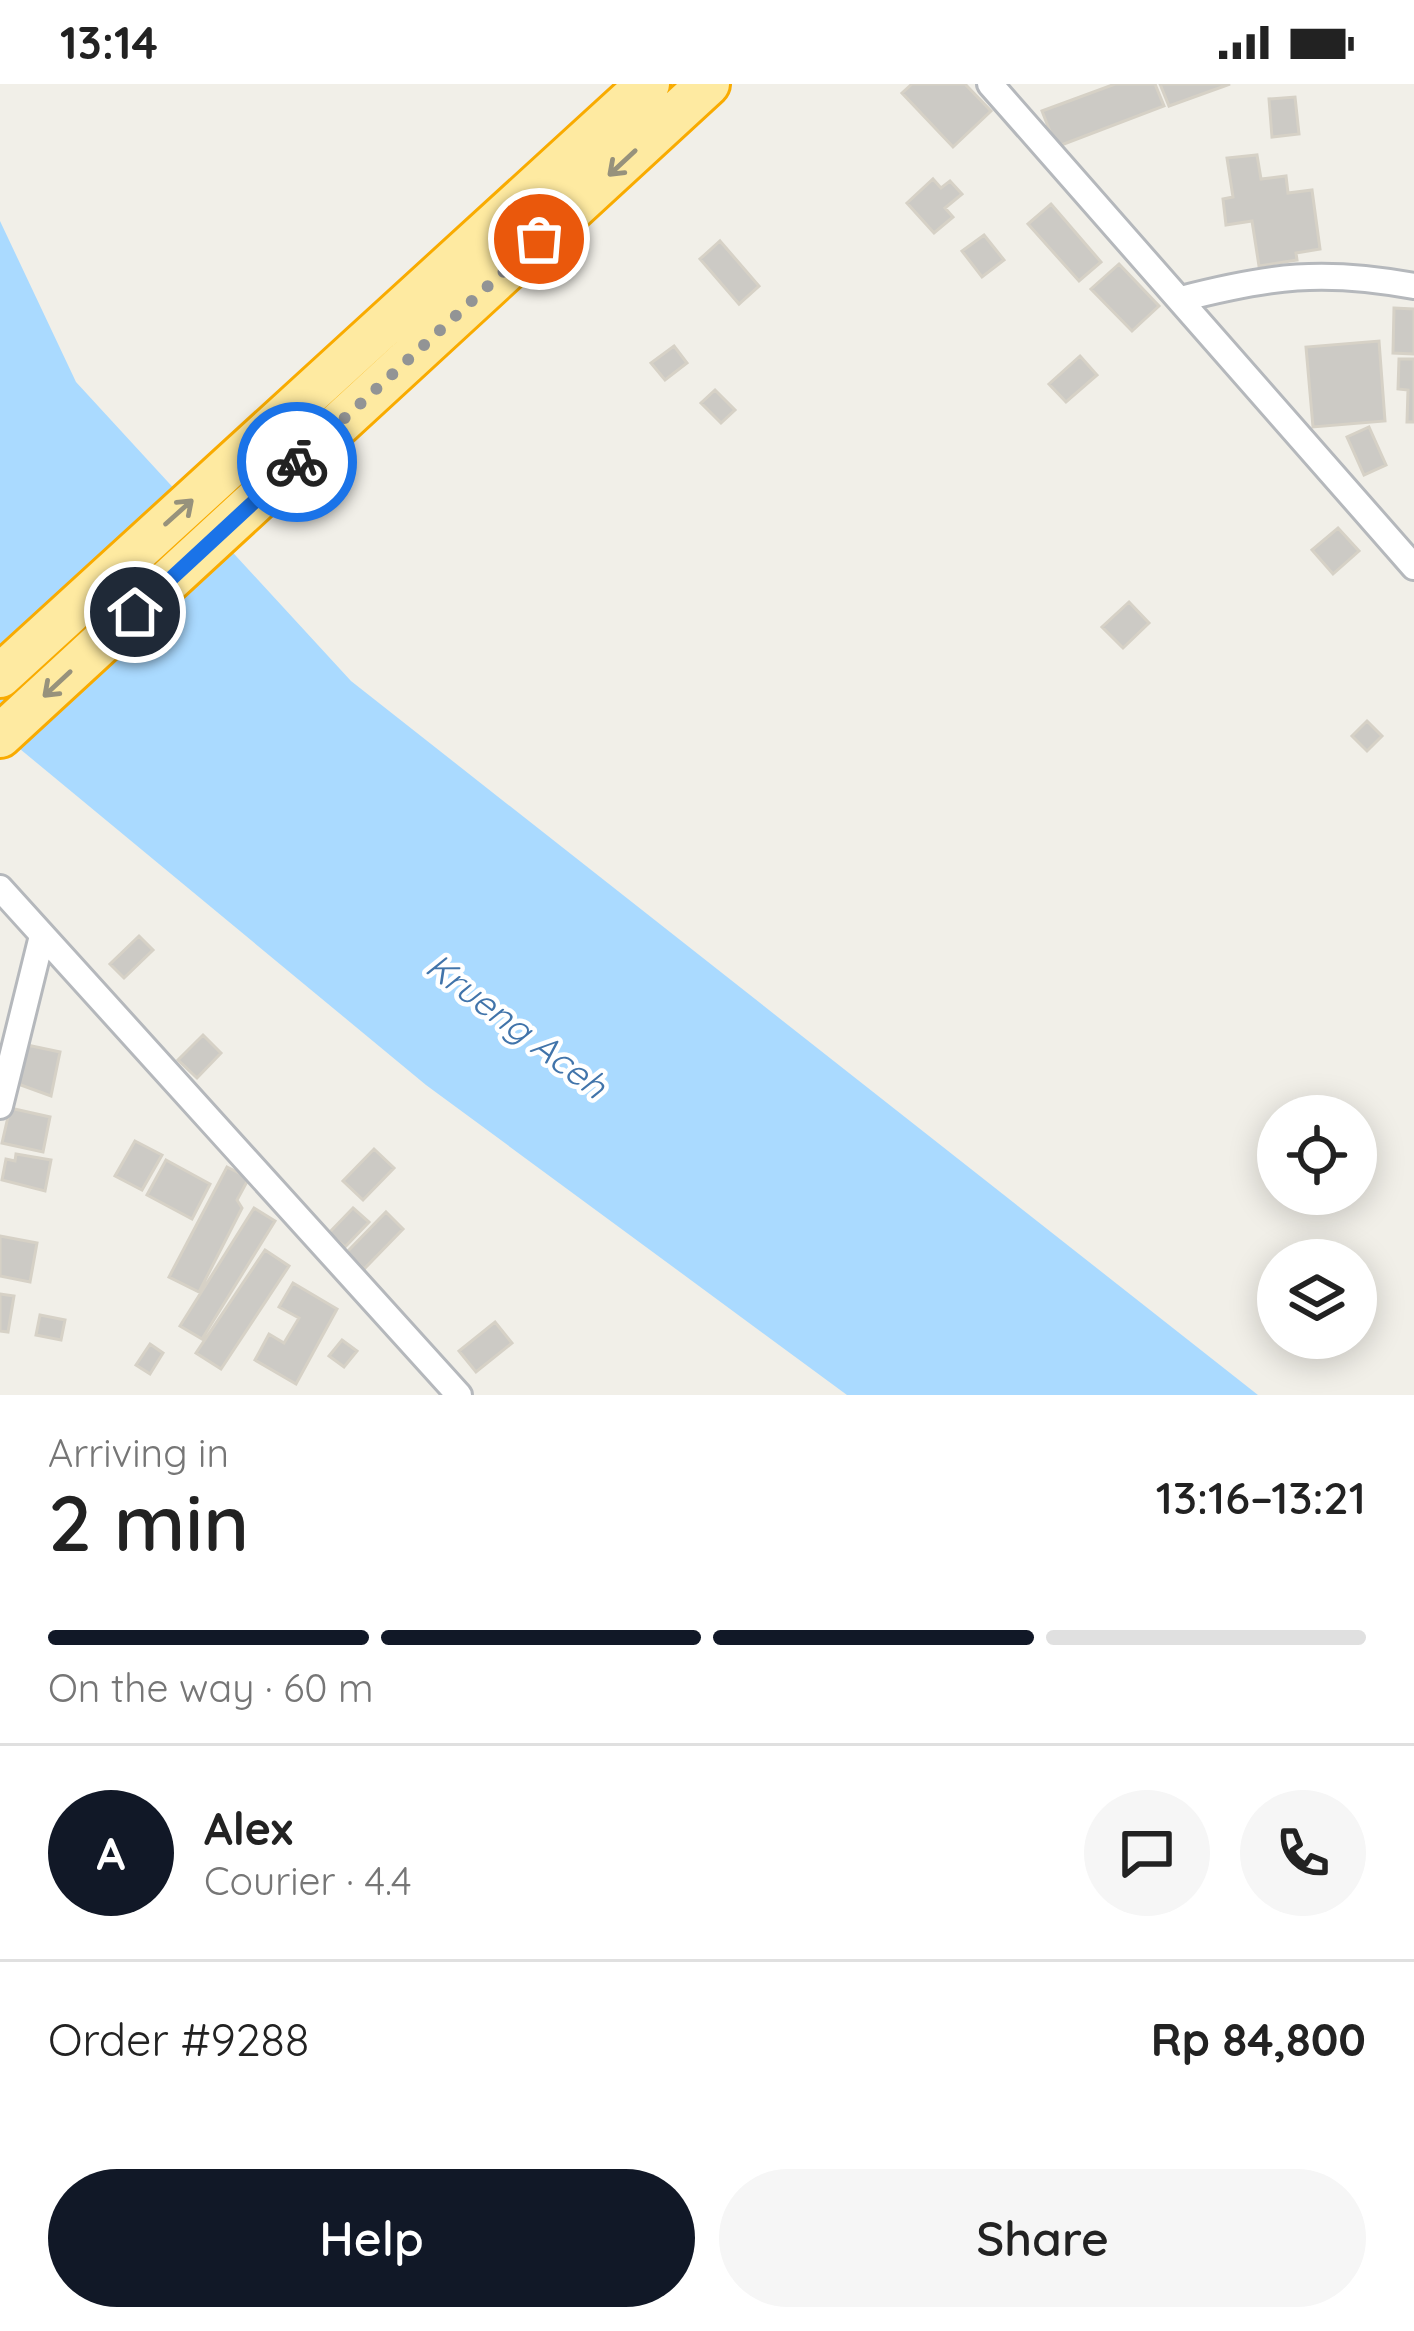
<!DOCTYPE html>
<meta charset="utf-8">
<style>
body{margin:0;font-family:Quicksand,sans-serif;background:#f6f6f6;color:#222;height:100vh;display:flex;flex-direction:column;font-size:45px;white-space:nowrap}
*{box-sizing:border-box;margin:0}
p{font-size:39px;color:#767676}
.icon{flex:none;width:66px;height:66px;fill:none;stroke:currentColor;stroke-width:2;stroke-linecap:round;stroke-linejoin:round}
.map{position:relative;height:1311px;overflow:hidden}
.side{display:flex;flex-direction:column;background:#fff;flex:1}
.side>*{flex:none}
.tools{position:absolute;left:1257px;top:1011px;display:grid;gap:24px}
.tools a{display:grid;place-items:center;width:120px;height:120px;border-radius:50%;background:#fff;box-shadow:0 6px 30px #0003;font-size:60px}
.pin{position:absolute;display:grid;place-items:center;width:102px;height:102px;color:#fff;margin:-51px;border:6px solid #fff;border-radius:50%;box-shadow:0 3px 12px #0007}
.courier{position:absolute;display:grid;place-items:center;width:120px;height:120px;margin:-60px;border:9px solid #1a73e8;border-radius:50%;background:#fff;color:#222;box-shadow:0 3px 15px #0007}
.head em{font-style:normal;font-weight:600}
.head div{display:flex;flex-direction:column-reverse}
.head{display:flex;align-items:center;justify-content:space-between;height:204px;padding:0 48px}
h1{font-size:78px;font-weight:600;line-height:90px}
.bar{display:grid;grid-template-columns:repeat(4,1fr);gap:18px 12px;align-content:center;height:144px;padding:0 48px}
.bar i{height:15px;border-radius:9px;background:#e0e0e0}
.bar .on{background:#111827}
.bar p{grid-column:span 4}
.line{display:flex;align-items:center;gap:30px;padding:0 48px;border-top:3px solid #e0e0e0}
.line div{flex:1}
.round{display:grid;place-items:center;flex:none;width:126px;height:126px;border-radius:63px;background:#f6f6f6}
.action{display:flex;gap:24px;margin-top:auto;padding:24px 48px}
.action a{flex:1;height:138px;border-radius:72px;background:#111827;color:#fff;font-size:48px;font-weight:600;line-height:138px;text-align:center}
.action a+a{background:#f6f6f6;color:#222}
.status{display:flex;justify-content:space-between;align-items:center;height:84px;padding:0 60px;background:#fff;direction:ltr}
.status svg{height:33px;fill:currentColor}
.map>svg:first-child{display:block}
</style>
<div class="status"><b>13:14</b><svg viewBox="0 0 49 12"><path d="M0 12V9h3v3zM5 12V6h3v6zM10 12V3h3v9zM15 12V0h3v12zM26 1h20v11H26zM47 4h2v5h-2z"/></svg></div>
<div class="map">
<svg width="1414" height="1311" viewBox="0 0 1414 1311">
<rect width="100%" height="100%" fill="#f1efe8"/>
<path fill="#aadaff" d="M0 137 76 298 351 597 1258 1311H847L426 1001 20 665 0 646Z"/>
<path fill="#cccac5" stroke="#d6d1c6" stroke-width="3" d="M912 0H965L991 27 953 63 902 9Z
M1115 0H1155L1164 22 1056 63 1042 27Z
M1160 0H1230L1169 22Z
M1295 13 1299 50 1272 53 1269 15Z
M1257 71 1261 95 1286 92 1288 109 1312 106 1320 165 1296 169 1297 176 1259 182 1252 137 1226 141 1223 115 1233 113 1227 74Z
M933 95 941 104 950 97 962 110 945 124 953 133 934 149 907 119Z
M1051 120 1101 178 1079 197 1028 140Z
M984 151 1004 176 982 193 962 167Z
M720 157 759 202 739 220 700 175Z
M1119 180 1159 222 1132 247 1091 205Z
M1394 224 1414 225V270L1393 269Z
M1379 257 1385 337 1313 343 1306 263Z
M674 262 687 279 665 296 651 279Z
M1080 272 1097 291 1066 318 1049 300Z
M1399 275H1414V338H1407L1408 306 1398 305Z
M715 306 735 326 721 339 701 319Z
M1369 343 1386 381 1364 391 1347 353Z
M1338 444 1359 467 1333 490 1312 466Z
M1129 518 1149 539 1123 564 1102 543Z
M1367 637 1382 652 1367 667 1352 652Z
M139 852 153 866 124 894 110 880Z
M203 951 221 969 197 994 178 976Z
M27 961 60 968 51 1012 18 1000Z
M10 1024 50 1033 43 1068 2 1059Z
M135 1057 162 1071 142 1106 115 1092Z
M374 1065 394 1084 363 1116 343 1097Z
M16 1070 51 1076 45 1107 2 1096 6 1075 15 1077Z
M166 1076 210 1100 192 1135 147 1111Z
M227 1083 249 1094 237 1116 242 1124 199 1208 169 1193Z
M254 1124 275 1137 202 1255 180 1242Z
M353 1124 369 1138 345 1163 329 1149Z
M386 1128 403 1145 364 1185 347 1168Z
M0 1152 37 1159 30 1198 0 1192Z
M265 1166 289 1182 221 1285 196 1269Z
M293 1199 337 1225 296 1300 255 1276 269 1250 284 1259 299 1234 279 1223Z
M0 1210 14 1212 8 1248 0 1247Z
M40 1231 65 1236 61 1256 36 1251Z
M495 1238 512 1259 476 1288 459 1267Z
M342 1256 357 1267 344 1283 329 1272Z
M150 1260 163 1269 150 1290 136 1281Z"/>
<g fill="none" stroke-linecap="round" stroke-linejoin="round">
<g stroke="#b5b8bc" stroke-width="30">
<path id="minor" d="M990 0 1414 483
M1181 215C1270 192 1323 185 1414 202
M0 804 459 1311
M0 1022 42 852"/>
</g>
<g stroke="#f9ab00" stroke-width="48">
<path id="trunk" d="M0 592 648 0
M0 652 708 0"/>
</g>
<use href="#minor" stroke="#fff" stroke-width="24"/>
<use href="#trunk" stroke="#feeaa1" stroke-width="42"/>
</g>
<defs><path id="oneway-shaft" d="M-6 0H5M1.5-3L5.5 0L1.5 3" fill="none" stroke-width="1.6" stroke-linecap="round" stroke-linejoin="round" transform="scale(3)"/></defs>
<g stroke="#97927c">
<use href="#oneway-shaft" transform="translate(622 79) rotate(137)"/>
<use href="#oneway-shaft" transform="translate(179 428) rotate(-42)"/>
<use href="#oneway-shaft" transform="translate(57 600) rotate(137)"/>
</g>
<g fill="none" stroke-linecap="round" stroke-linejoin="round">
<path stroke="#929495" stroke-width="12" stroke-dasharray="0 21.6" d="M297 378 539 155"/>
<path stroke="#1a73e8" stroke-width="15" d="M135 528 297 378"/>
</g>
<g text-anchor="middle" dominant-baseline="central" stroke-width="9" stroke-linejoin="round" paint-order="stroke">
<g font-size="36" font-style="italic" fill="#4174aa" stroke="#fff">
<text transform="translate(517 941) rotate(37)">Krueng Aceh</text>
</g>
</g>
</svg>
<div class="tools">
<a><svg class="icon" aria-label="locate" viewBox="0 0 24 24"><circle cx="12" cy="12" r="6"/><path d="M12 2v4M12 18v4M2 12h4M18 12h4"/></svg></a>
<a><svg class="icon" aria-label="layers" viewBox="0 0 24 24"><path d="M12 4l9 5-9 5-9-5zM3 14l9 5 9-5"/></svg></a>
</div>
<div class="pin" style="left:539px;top:155px;background:#ea580c"><svg class="icon" aria-label="bag" viewBox="0 0 24 24"><path d="M5 8h14l-1 12H6zM9 8a3 3 0 0 1 6 0"/></svg></div>
<div class="pin" style="left:135px;top:528px;background:#1f2937"><svg class="icon" aria-label="home" viewBox="0 0 24 24"><path d="M3 11l9-7 9 7M6 9v11h12V9"/></svg></div>
<div class="courier" style="left:297px;top:378px"><svg class="icon" aria-label="bike" viewBox="0 0 24 24"><circle cx="6" cy="16" r="4"/><circle cx="18" cy="16" r="4"/><path d="M6 16l4-8h5l3 8M10 8l3 8H6M13 5h3"/></svg></div>
</div>
<section class="side">
<div class="head"><div><h1>2 min</h1><p>Arriving in</p></div><em>13:16–13:21</em></div>
<div class="bar"><i class="on"></i><i class="on"></i><i class="on"></i><i></i><p>On the way · 60 m</p></div>
<div class="line" style="height:216px"><b class="round" style="background:#111827;color:#fff">A</b><div><b>Alex</b><p>Courier · 4.4</p></div><a class="round"><svg class="icon" aria-label="chat" viewBox="0 0 24 24"><path d="M4 5h16v11H9l-5 4z"/></svg></a><a class="round"><svg class="icon" aria-label="phone" viewBox="0 0 24 24"><path d="M5 4h4l2 5-3 2q2 4 5 5l2-3 5 2v4C11 20 4 13 5 4z"/></svg></a></div>
<div class="line" style="height:156px"><div>Order #9288</div><b>Rp 84,800</b></div>
<div class="action"><a>Help</a><a>Share</a></div>
</section>
